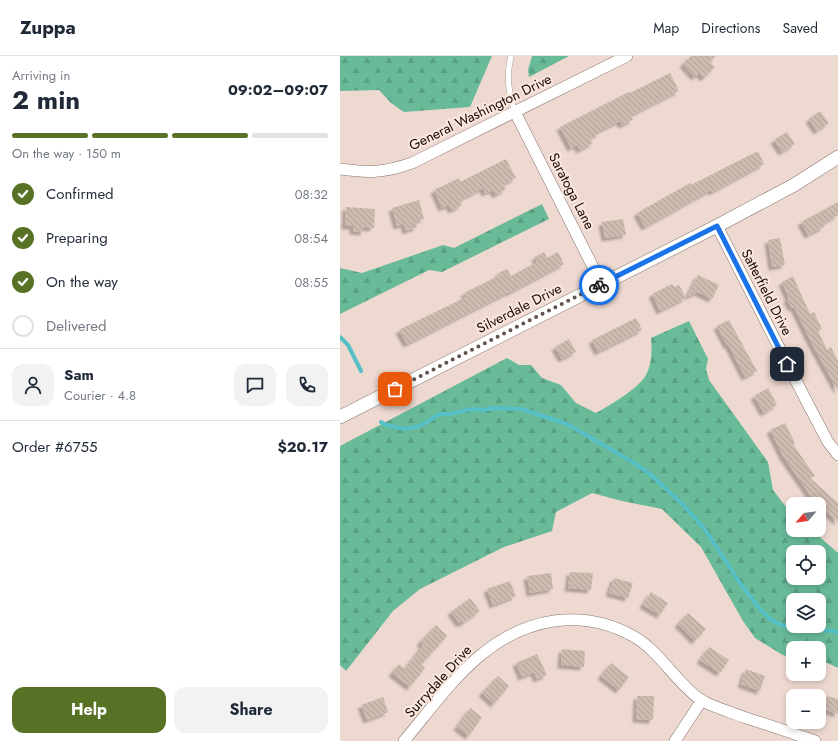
<!DOCTYPE html>
<meta charset="utf-8">
<style>
body{margin:0;font-family:Jost,sans-serif;background:#f2f2f3;color:#1f2937;height:100vh;display:flex;flex-direction:column;font-size:15px;white-space:nowrap}
*{box-sizing:border-box;margin:0}
p{font-size:13px;color:#747a83}
.icon{flex:none;width:22px;height:22px;fill:none;stroke:currentColor;stroke-width:2;stroke-linecap:round;stroke-linejoin:round}
.map{position:relative;flex:1;overflow:hidden}
.panel{display:flex;flex-direction:column;background:#fff;width:340px}
.panel>*{flex:none}
.needle{width:26px;rotate:242deg}
.buttons{position:absolute;left:446px;top:441px;display:grid;gap:8px}
.buttons a{display:grid;place-items:center;width:40px;height:40px;border-radius:8px;background:#fff;box-shadow:0 2px 6px #0003;font-size:20px}
.pin{position:absolute;display:grid;place-items:center;width:34px;height:34px;color:#fff;margin:-17px;border-radius:8px;box-shadow:0 2px 6px #0006}
.courier{position:absolute;display:grid;place-items:center;width:40px;height:40px;margin:-20px;border:3px solid #1a73e8;border-radius:50%;background:#fff;color:#222;box-shadow:0 1px 5px #0007}
.headline em{font-style:normal;font-weight:700}
.headline div{display:flex;flex-direction:column-reverse}
.headline{display:flex;align-items:center;justify-content:space-between;height:68px;padding:0 12px}
h1{font-size:26px;font-weight:700;line-height:30px}
.bar{display:grid;grid-template-columns:repeat(4,1fr);gap:6px 4px;align-content:center;height:48px;padding:0 12px}
.bar i{height:5px;border-radius:3px;background:#e0e1e3}
.bar .current{background:#577225}
.bar p{grid-column:span 4}
.line{display:flex;align-items:center;gap:10px;padding:0 12px;border-top:1px solid #e0e1e3}
.line div{flex:1}
.round{display:grid;place-items:center;flex:none;width:42px;height:42px;border-radius:12px;background:#f2f2f3}
ol{padding:0 12px;list-style:none}
li{display:flex;align-items:center;gap:12px;height:44px}
li p{margin-inline-start:auto}
li .icon{padding:4px;border-radius:50%;background:#577225;color:#fff;stroke-width:4}
li:last-child{color:#747a83}
li i{width:22px;height:22px;border:2px solid #e0e1e3;border-radius:50%}
.action{display:flex;gap:8px;margin-top:auto;padding:8px 12px}
.action a{flex:1;height:46px;border-radius:12px;background:#577225;color:#fff;font-size:16px;font-weight:700;line-height:46px;text-align:center}
.action a+a{background:#f2f2f3;color:#1f2937}
header{display:flex;align-items:center;gap:24px;box-sizing:border-box;height:56px;padding:0 20px;background:#fff;border-bottom:1px solid #e0e1e3}
header strong{font-size:19px}
nav{display:flex;gap:22px;margin-inline-start:auto;font-size:14px}
main{display:flex;flex:1;min-height:0}
.map>svg:first-child{display:block}
</style>
<header>
<strong>Zuppa</strong>
<nav><a>Map</a><a>Directions</a><a>Saved</a></nav>
</header>
<main>
<section class="panel">
<div class="headline"><div><h1>2 min</h1><p>Arriving in</p></div><em>09:02–09:07</em></div>
<div class="bar"><i class="current"></i><i class="current"></i><i class="current"></i><i></i><p>On the way · 150 m</p></div>
<ol>
<li><svg class="icon" aria-label="check" viewBox="0 0 24 24"><path d="M5 12l5 5 9-10"/></svg>Confirmed<p>08:32</p></li>
<li><svg class="icon" aria-label="check" viewBox="0 0 24 24"><path d="M5 12l5 5 9-10"/></svg>Preparing<p>08:54</p></li>
<li><svg class="icon" aria-label="check" viewBox="0 0 24 24"><path d="M5 12l5 5 9-10"/></svg>On the way<p>08:55</p></li>
<li><i></i>Delivered</li>
</ol>
<div class="line" style="height:72px"><a class="round"><svg class="icon" aria-label="person" viewBox="0 0 24 24"><circle cx="12" cy="8" r="4"/><path d="M4 21q1-7 8-7t8 7"/></svg></a><div><b>Sam</b><p>Courier · 4.8</p></div><a class="round"><svg class="icon" aria-label="chat" viewBox="0 0 24 24"><path d="M4 5h16v11H9l-5 4z"/></svg></a><a class="round"><svg class="icon" aria-label="phone" viewBox="0 0 24 24"><path d="M5 4h4l2 5-3 2q2 4 5 5l2-3 5 2v4C11 20 4 13 5 4z"/></svg></a></div>
<div class="line" style="height:52px"><div>Order #6755</div><b>$20.17</b></div>
<div class="action"><a>Help</a><a>Share</a></div>
</section>
<div class="map">
<svg width="498" height="685" viewBox="0 0 498 685">
<defs>
<pattern id="forest-firs" width="22" height="20" patternUnits="userSpaceOnUse"><rect width="22" height="20" fill="#68ba98"/><path d="M5 1l3.5 6h-7zM16 11l3.5 6h-7z" fill="#599f82"/></pattern>
<pattern id="building-back-hatch" width="6" height="6" patternUnits="userSpaceOnUse"><rect width="6" height="6" fill="#cdbbb0"/><path d="M-1 5l2 2M0 0l6 6M5-1l2 2" fill="none" stroke="#afa096"/></pattern>
<filter id="shadow"><feDropShadow dx="-3.5" dy="3.5" stdDeviation="1" flood-color="#0004"/></filter>
</defs>
<rect width="100%" height="100%" fill="#eed9d0"/>
<path fill="url(#forest-firs)" fill-rule="evenodd" d="M0 0H152L130 51 64 56 51 47 39 34 0 35Z
M192 0H229L189 21 188 14Z
M202 148 209 163 102 216 89 214 0 258V212L22 217 103 189 114 192Z
M349 265 368 303 366 313 369 324 428 406 433 434 453 460V474H472L498 497V612L479 603V592H453V603L441 598 415 582 403 565 361 491 322 453 282 445 252 437 216 456 212 475 164 491 80 533 53 555 6 615 0 609V390L167 302 179 309H191L202 322 221 329 236 347 256 357C270 349 298 333 306 319 312 308 312 294 311 282ZM453 496H479V522H453ZM453 544H479V570H453Z"/>
<g fill="none" stroke-linecap="round" stroke-linejoin="round">
<path stroke="#57bfc6" stroke-width="4" d="M0 281 8 289 21 315
M41 366 46 369 64 373 80 370 100 358H110L132 353 144 354 153 352 181 353 227 368 291 405 310 418 343 449 364 472 400 527 420 553 429 562 441 569 456 572 467 571 498 576"/>
</g>
<path fill="url(#building-back-hatch)" filter="url(#shadow)" d="M351 0H376L370 6 375 11 364 22 359 17 355 21 343 8Z
M330 17 339 35 291 59 293 64 282 69 280 65 259 75 260 77 250 82 253 87 240 94 237 89 231 92 220 71 289 36 290 37Z
M480 55 489 67 477 75 469 63Z
M447 76 455 88 442 96 434 84Z
M418 95 424 108 372 136 371 134 305 171 297 157 350 127 351 129Z
M166 103 176 122 163 128 166 133 156 139 153 134 145 137 143 132 120 144 122 149 112 154 109 149 102 152 94 134 119 122 120 126Z
M79 144 84 163 76 165 77 171 66 175 64 168 57 170 52 152Z
M498 146V159L483 168 484 171 468 179 461 166Z
M6 151 35 153 34 172 24 171V176L13 175V170H5Z
M283 163 286 179 265 182 262 166Z
M440 182 445 209 432 211 428 184Z
M204 196 207 202 218 196 224 208 169 237V236L67 288 59 274 126 241 124 237 160 219 158 217 167 213 171 220 197 206 195 201Z
M358 219 379 229 372 243 358 236 347 241Z
M453 220 470 258 474 256 482 273 478 275 487 294 491 291 498 305V335L472 288 454 251 452 252 447 244 449 242 442 226Z
M332 228 334 231 339 229 346 242 320 255 312 238Z
M296 262 302 274 258 296 252 284Z
M389 264 417 315 405 321 388 288 387 289 377 270Z
M229 283 236 296 222 303 215 291Z
M428 332 437 349 424 357 414 340Z
M445 367 455 387 453 388 475 420 470 422 498 447V466L479 448H466L472 442 443 400 430 374Z
M230 516 253 517 251 534 228 532Z
M211 517 213 533 190 537 187 520Z
M274 522 293 527 288 542 269 537Z
M170 525 176 540 153 549 147 533Z
M311 536 328 547 320 559 303 549Z
M130 542 140 555 123 567H119L111 556Z
M348 557 366 573 355 585 338 568Z
M96 569 107 580 81 609 85 612 70 631 52 617 59 608 65 613 83 589 80 586Z
M369 591 389 604 380 617 360 604Z
M222 593 245 595 244 611 221 609Z
M197 598 207 619 197 623 194 616 182 621 176 607Z
M271 607 289 621 279 634 261 620Z
M406 613 425 620 420 635 401 628Z
M158 620 169 630 154 648 142 637Z
M297 640H314L313 664 296 663Z
M487 640 498 643V658L484 653Z
M43 641 48 656 27 664 21 649Z
M130 652 142 661 129 680 117 671Z"/>
<g fill="none" stroke-linecap="round" stroke-linejoin="round">
<g stroke="#86746b" stroke-width="6">
<path id="service" d="M171 0C166 20 168 37 175 56"/>
</g>
<g stroke="#86746b" stroke-width="12">
<path id="minor" d="M175 56 261 227
M0 113C28 117 44 117 72 107L287 0
M377 170 469 350 488 386 498 399
M64 685C106 635 144 575 214 565 242 561 268 566 293 580 321 596 335 626 361 644 375 652 391 656 406 662 429 669 452 677 475 685
M335 685 362 644"/>
</g>
<g stroke="#86746b" stroke-width="14">
<path id="tertiary" d="M0 361 377 170 454 129 498 101"/>
</g>
<use href="#service" stroke="#fff" stroke-width="5.5"/>
<use href="#minor" stroke="#fff" stroke-width="11"/>
<use href="#tertiary" stroke="#fff" stroke-width="13"/>
</g>
<g fill="none" stroke-linecap="round" stroke-linejoin="round">
<path stroke="#60544f" stroke-width="4" stroke-dasharray="0 7.2" d="M55 333 259 229"/>
<path stroke="#1a73e8" stroke-width="5" d="M259 229 377 170 447 308"/>
</g>
<g text-anchor="middle" dominant-baseline="central" stroke-width="4" stroke-linejoin="round" paint-order="stroke">
<g font-size="14" fill="#130c09" stroke="#fce7dd">
<text transform="translate(140 56) rotate(-26)">General Washington Drive</text>
<text transform="translate(232 135) rotate(63)">Saratoga Lane</text>
<text transform="translate(427 236) rotate(63)">Satterfield Drive</text>
<text transform="translate(179 252) rotate(-27)">Silverdale Drive</text>
<text transform="translate(98 625) rotate(-48)">Surrydale Drive</text>
</g>
</g>
</svg>
<div class="buttons">
<a><svg class="needle" viewBox="-14 -14 28 28"><path d="M0-13l5 13h-10z" fill="#e53935"/><path d="M0 13l5-13h-10z" fill="#747a83"/></svg></a>
<a><svg class="icon" aria-label="locate" viewBox="0 0 24 24"><circle cx="12" cy="12" r="6"/><path d="M12 2v4M12 18v4M2 12h4M18 12h4"/></svg></a>
<a><svg class="icon" aria-label="layers" viewBox="0 0 24 24"><path d="M12 4l9 5-9 5-9-5zM3 14l9 5 9-5"/></svg></a>
<a>+</a>
<a>−</a>
</div>
<div class="pin" style="left:55px;top:333px;background:#ea580c"><svg class="icon" aria-label="bag" viewBox="0 0 24 24"><path d="M5 8h14l-1 12H6zM9 8a3 3 0 0 1 6 0"/></svg></div>
<div class="pin" style="left:447px;top:308px;background:#1f2937"><svg class="icon" aria-label="home" viewBox="0 0 24 24"><path d="M3 11l9-7 9 7M6 9v11h12V9"/></svg></div>
<div class="courier" style="left:259px;top:229px"><svg class="icon" aria-label="bike" viewBox="0 0 24 24"><circle cx="6" cy="16" r="4"/><circle cx="18" cy="16" r="4"/><path d="M6 16l4-8h5l3 8M10 8l3 8H6M13 5h3"/></svg></div>
</div>
</main>
